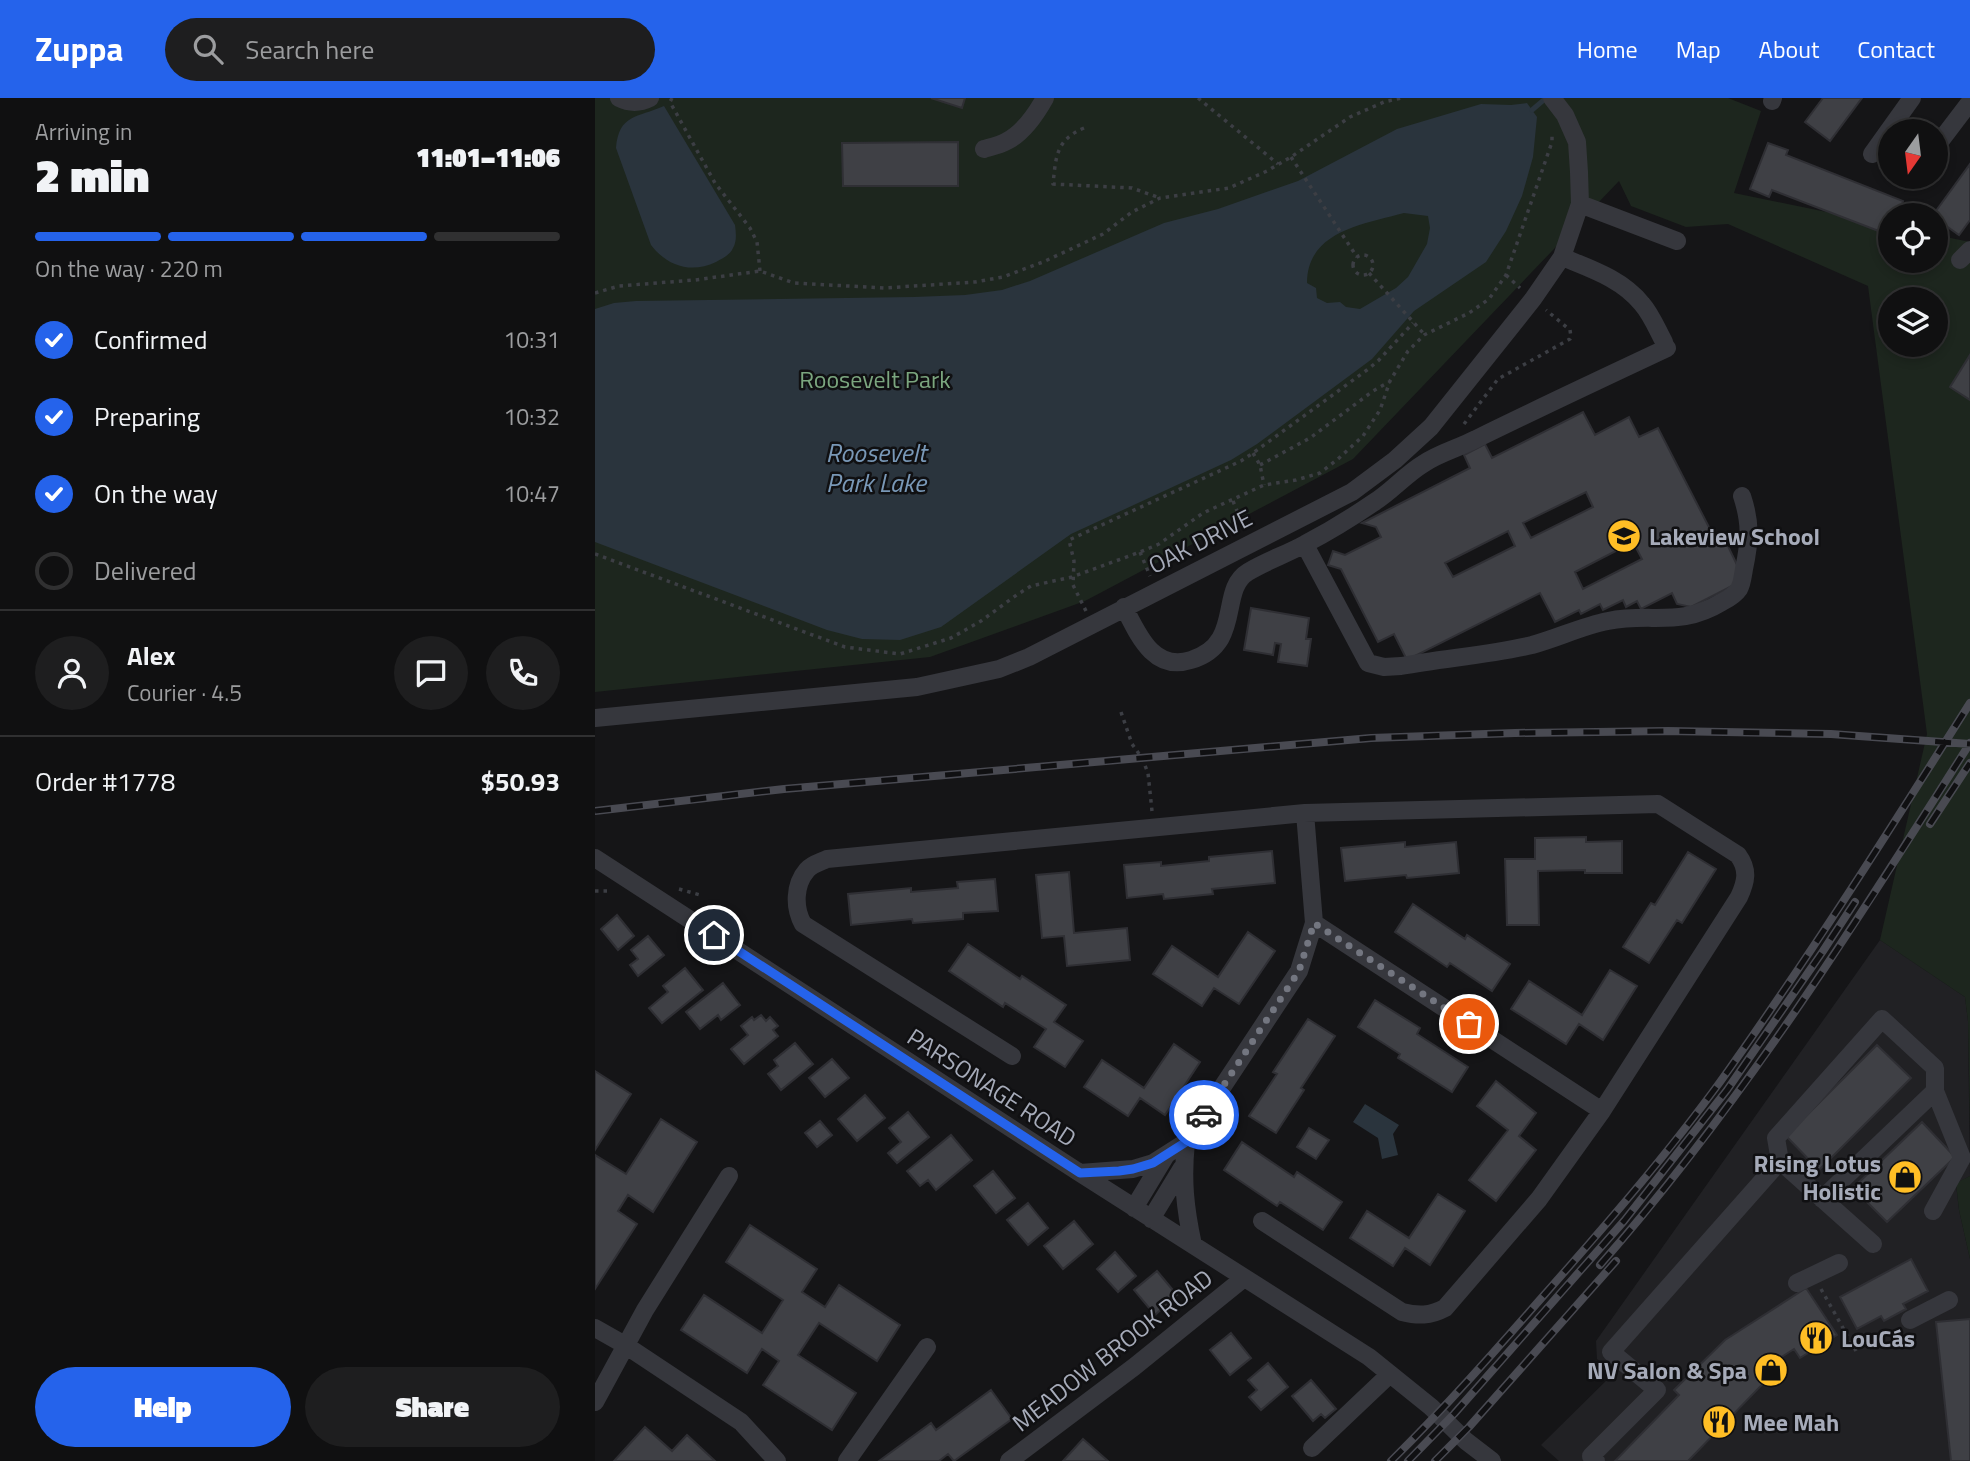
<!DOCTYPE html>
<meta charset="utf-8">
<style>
body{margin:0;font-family:"Titillium Web",sans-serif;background:#1e1e1f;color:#f1f3f6;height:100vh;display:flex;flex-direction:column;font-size:26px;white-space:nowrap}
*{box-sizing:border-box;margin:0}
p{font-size:23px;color:#9c9d9f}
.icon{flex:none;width:38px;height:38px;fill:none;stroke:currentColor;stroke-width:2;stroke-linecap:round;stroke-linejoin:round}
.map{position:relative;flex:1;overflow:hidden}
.drawer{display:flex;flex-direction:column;background:#101011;width:595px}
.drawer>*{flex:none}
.needle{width:46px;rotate:194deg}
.fabs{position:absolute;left:1283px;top:21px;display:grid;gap:14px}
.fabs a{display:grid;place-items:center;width:70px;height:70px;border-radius:50%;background:#101011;box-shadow:0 4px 10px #0003,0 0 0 2px #303031;font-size:35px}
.pin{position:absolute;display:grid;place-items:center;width:60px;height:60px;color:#fff;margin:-30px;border:4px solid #fff;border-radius:50%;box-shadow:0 2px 7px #0007}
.courier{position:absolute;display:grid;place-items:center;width:70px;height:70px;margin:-35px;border:5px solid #2563eb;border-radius:50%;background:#fff;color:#222;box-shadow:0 2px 9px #0007}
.head em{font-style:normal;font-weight:800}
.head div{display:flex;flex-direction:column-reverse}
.head{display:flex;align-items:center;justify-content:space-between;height:119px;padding:0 35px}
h1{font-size:46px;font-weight:800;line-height:52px}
.bar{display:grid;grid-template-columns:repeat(4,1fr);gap:10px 7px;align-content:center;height:84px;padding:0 35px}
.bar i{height:9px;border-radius:5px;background:#303031}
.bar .current{background:#2563eb}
.bar p{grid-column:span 4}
.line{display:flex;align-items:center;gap:18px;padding:0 35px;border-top:2px solid #303031}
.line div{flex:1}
.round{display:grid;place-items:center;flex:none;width:74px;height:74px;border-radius:37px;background:#1e1e1f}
ol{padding:0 35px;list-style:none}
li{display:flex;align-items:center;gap:21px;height:77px}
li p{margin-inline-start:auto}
li .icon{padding:7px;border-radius:50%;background:#2563eb;color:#fff;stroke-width:4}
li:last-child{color:#9c9d9f}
li i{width:38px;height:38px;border:4px solid #303031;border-radius:50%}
.cta{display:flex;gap:14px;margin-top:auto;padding:14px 35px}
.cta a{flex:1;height:80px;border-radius:42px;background:#2563eb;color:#fff;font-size:28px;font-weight:800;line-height:80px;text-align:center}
.cta a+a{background:#1e1e1f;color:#f1f3f6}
header{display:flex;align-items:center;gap:42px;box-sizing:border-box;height:98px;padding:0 35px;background:#2563eb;color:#fff}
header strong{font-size:33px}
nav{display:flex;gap:38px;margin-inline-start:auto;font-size:24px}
.search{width:490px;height:63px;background:#1e1e1f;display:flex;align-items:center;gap:18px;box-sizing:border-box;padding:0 24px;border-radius:38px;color:#9c9d9f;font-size:26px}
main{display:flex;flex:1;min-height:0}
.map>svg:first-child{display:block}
</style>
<header>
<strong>Zuppa</strong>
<div class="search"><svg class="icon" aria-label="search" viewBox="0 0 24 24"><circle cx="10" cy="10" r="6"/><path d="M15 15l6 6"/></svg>Search here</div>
<nav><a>Home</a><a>Map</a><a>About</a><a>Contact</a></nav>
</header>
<main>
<section class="drawer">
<div class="head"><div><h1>2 min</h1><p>Arriving in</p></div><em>11:01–11:06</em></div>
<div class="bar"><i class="current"></i><i class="current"></i><i class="current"></i><i></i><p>On the way · 220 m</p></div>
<ol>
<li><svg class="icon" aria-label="check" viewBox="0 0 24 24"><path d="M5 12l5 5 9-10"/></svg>Confirmed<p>10:31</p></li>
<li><svg class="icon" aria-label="check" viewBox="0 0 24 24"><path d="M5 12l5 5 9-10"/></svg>Preparing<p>10:32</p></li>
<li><svg class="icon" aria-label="check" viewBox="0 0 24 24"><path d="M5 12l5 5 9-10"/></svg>On the way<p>10:47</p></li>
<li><i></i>Delivered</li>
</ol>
<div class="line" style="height:126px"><a class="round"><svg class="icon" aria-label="person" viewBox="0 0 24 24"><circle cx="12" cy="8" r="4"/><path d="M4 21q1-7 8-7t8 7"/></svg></a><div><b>Alex</b><p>Courier · 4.5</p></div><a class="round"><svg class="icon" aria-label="chat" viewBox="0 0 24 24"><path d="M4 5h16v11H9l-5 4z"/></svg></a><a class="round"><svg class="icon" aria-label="phone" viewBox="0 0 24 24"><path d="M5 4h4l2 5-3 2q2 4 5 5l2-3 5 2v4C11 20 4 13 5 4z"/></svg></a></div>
<div class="line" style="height:91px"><div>Order #1778</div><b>$50.93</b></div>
<div class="cta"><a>Help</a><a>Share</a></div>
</section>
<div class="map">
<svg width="1375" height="1363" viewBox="0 0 1375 1363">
<rect width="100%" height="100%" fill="#151517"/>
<path fill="#212124" d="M1285 842 1370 899 1373 923 1375 1078 1361 1086 1364 1112 1375 1161V1363H964L946 1347 1019 1275 1002 1261 1001 1243Z"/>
<path fill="#1d261e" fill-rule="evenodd" d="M0 0H1133L1166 13 1139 95 1295 127V163H1340L1341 137 1375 144V1030L1373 923 1370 899 1285 842 1332 636 1273 188 1133 126 1091 129 1036 108 1024 83 758 361 490 503 335 559 0 594ZM1295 201H1340V247H1295Z
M1375 1078V1161L1364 1112 1361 1085Z"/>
<path fill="#2a343d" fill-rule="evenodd" d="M932 5 942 19 938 59 927 98 911 133 891 164 819 213 777 261 662 346 636 362 476 436 346 529 305 542 267 541 232 532 0 444V211L19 205 41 203 319 199 370 197 407 192 435 183 569 125 623 111 703 83 802 31 886 6 916 7ZM809 115 833 118 835 130 832 146 813 179 801 190 765 211 751 209 745 204 732 205 722 200 721 190 712 185C712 133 769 126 809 115Z
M69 8 140 127C141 135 142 143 138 150 135 157 128 160 121 164 96 176 72 168 56 147L21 50C24 16 42 20 69 8Z
M770 1006 804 1027 798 1036 803 1057 787 1061 783 1040 758 1024Z"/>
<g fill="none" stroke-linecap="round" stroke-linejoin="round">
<path stroke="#2a343d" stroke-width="5" d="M937 12 951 0"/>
</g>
<path fill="#3f4045" stroke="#2f2f34" stroke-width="2" fill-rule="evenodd" d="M336 0H370L367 10Z
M1228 0H1267L1235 43 1210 24Z
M363 44V88H248L247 45Z
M1173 45 1193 52 1191 57 1308 103 1305 112 1314 116V117H1295L1294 137 1177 92 1174 99 1155 91Z
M1375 66V122L1364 137 1340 120V117H1338Z
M1375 257V302L1355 289Z
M988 314 1000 337 1034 319 1044 339 1063 330 1118 437 1131 444 1144 471 1141 486 1096 509 1082 506 1077 495 1046 511 1042 503 1031 509 1028 502 1008 512 1005 506 986 516 984 512 960 524 945 495 812 562 799 536 783 544 746 471 733 467 738 453 750 457 786 439 781 429 767 425 875 370 869 357 890 346 897 360ZM991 394 998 409 936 440 928 425ZM913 433 920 448 858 479 850 465ZM1038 444 1047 461 988 491 980 474Z
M656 510 714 520 711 541H716L712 568 683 564 686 546 680 545 678 557 649 552Z
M991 739V744L1027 743V775H990V772L943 773 944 827H912L910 761H940V740Z
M810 744V749L861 744 864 775 812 780 811 777 750 783 746 750Z
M677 753 680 785 617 791 618 796 569 801 568 796 532 800 529 767 566 764V768L614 763V759Z
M1093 754 1121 771 1087 825 1082 822 1054 865 1028 849 1056 805 1060 807Z
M474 774 479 835 532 830 535 862 472 868 469 838 447 840 441 777Z
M400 781 403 813 368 815V821L318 825 317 821 256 827 253 796 316 790V794L363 790 362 784Z
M818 806 870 841 872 837 915 866 897 893 855 865 852 869 800 834Z
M22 817 39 838 23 852 6 831Z
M653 834 680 853 644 906 619 890 607 908 558 876 577 848 623 879Z
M53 838 69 857 43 878 35 867 43 861 36 852Z
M373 846 425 881 427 878 471 907 459 924 488 943 470 969 439 949 451 931 410 905 408 909 354 873Z
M90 870 108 892 67 925 54 910 73 894 68 888Z
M1015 872 1042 888 1008 942 984 926 971 946 916 911 934 883 987 917Z
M128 885 145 907 126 922 123 917 105 931 91 914Z
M780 902 825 930 822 936 873 969 857 994 803 960 805 956 763 929Z
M166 917 171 923 175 919 183 928 178 932 183 938 149 966 136 951 153 937 146 928 157 919 159 922Z
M713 921 740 938 706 990 709 992 681 1035 654 1018 682 976 678 974Z
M200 945 218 966 186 992 173 976 183 968 179 962Z
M579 946 605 964 570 1017 545 1000 533 1018 489 989 507 962 549 990Z
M1282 947 1316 980 1224 1072 1191 1038Z
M237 961 254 980 230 999 214 980Z
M0 973 36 996 0 1052Z
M901 983 941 1015 924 1038 941 1052 901 1103 874 1082 913 1032 882 1008Z
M270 997 290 1020 262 1043 243 1021Z
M313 1014 334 1039 302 1065 293 1055 306 1044 294 1030Z
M66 1021 102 1044 58 1114 33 1097 23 1113 42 1126 0 1191V1057L31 1076Z
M225 1023 237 1037 222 1049 210 1035Z
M1327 1024 1360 1059 1292 1124 1258 1090Z
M714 1030 734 1042 721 1061 702 1049Z
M356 1037 377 1062 341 1092 333 1082 325 1088 312 1073Z
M647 1044 699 1079 702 1074 747 1104 728 1132 685 1104 682 1108 629 1072Z
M398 1073 420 1100 401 1115 379 1088Z
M843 1096 870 1113 835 1167 810 1150 798 1168 755 1140 772 1113 814 1140Z
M433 1105 453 1130 433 1147 412 1122Z
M479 1123 498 1146 468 1171 449 1148Z
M155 1127 222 1171 207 1194 230 1209 244 1187 305 1227 282 1263 224 1225 203 1257 261 1295 237 1332 168 1287 184 1263 167 1251 152 1275 86 1232 109 1197 167 1235 188 1202 131 1164Z
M520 1154 541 1178 523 1194 502 1171Z
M1316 1161 1333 1193 1308 1206 1311 1211 1289 1223 1286 1218 1262 1231 1245 1199Z
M562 1173 582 1197 560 1217 539 1192Z
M1211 1190 1242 1237 1205 1260 1199 1251 1185 1260 1188 1265 1093 1363H1020L1084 1297 1079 1292 1130 1242Z
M1375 1221V1363H1356L1341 1224Z
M636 1235 656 1260 635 1277 615 1252Z
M673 1265 693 1289 666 1312 654 1299 662 1292 653 1282Z
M716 1282 741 1311 730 1320 726 1316 718 1323 697 1298Z
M396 1292 417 1321 359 1363 353 1356 344 1363H284L336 1325 341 1332Z
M50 1329 77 1353 92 1337 120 1363H19Z
M488 1341 513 1363H468Z"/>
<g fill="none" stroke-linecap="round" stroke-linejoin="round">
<path stroke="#3c3e44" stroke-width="3.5" stroke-dasharray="3.5 5" stroke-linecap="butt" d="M77 0 75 4 120 85 155 130 162 144 165 173
M603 0 683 66
M489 30C461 42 461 58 458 86L537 90 565 100
M696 59 762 159
M758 167a10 10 0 1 1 20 0a10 10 0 1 1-20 0Z
M774 175 829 236
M911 177 925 190
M0 195 24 188 100 182 165 173 199 185 289 190 380 184 408 179 448 164 508 136 537 114 565 100 634 90 672 73 696 59 755 19 789 4 806 0
M869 326 903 281 975 241 976 239 975 232 951 212
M658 355 665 367 669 387
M665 367 715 340 778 293 794 284
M638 403 649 430
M545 454 555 478
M0 456 250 549 305 556 356 540 386 523 423 496 436 488 477 479 545 454 564 446 608 415 669 387 701 382 725 375 743 361 768 338 785 312 795 283 813 253 829 237 874 215 894 201 911 177 957 44V34
M491 513 478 487 479 463 474 442 646 363 658 355 772 272 783 263 818 225
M526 614 537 646 547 660 553 675 557 713
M84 791 105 797
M0 793H17
M1226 1191 1261 1253"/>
<path stroke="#36373d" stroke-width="18" d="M24 0C34 5 45 5 55 0
M1177 3 1178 0
M1340 50 1375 4
M389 51C396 49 405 47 412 43 428 35 441 16 450 0
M1277 56 1317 0
M1318 81 1319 79
M985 106 1082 143
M967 159C996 171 1027 181 1047 206 1056 216 1062 231 1069 244
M1365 162 1375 152
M710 447 773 565 789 569 806 568C850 560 894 557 937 547 963 540 987 528 1013 523 1057 514 1084 530 1127 504 1133 501 1140 497 1144 491 1147 486 1148 477 1149 471 1155 443 1156 425 1147 398
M529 509C543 536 558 574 596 562 649 546 623 492 653 474 671 463 692 456 710 446 733 434 756 420 778 405 796 394 810 377 828 366 844 355 864 350 881 341 944 310 1008 280 1072 250
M0 620 322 589 404 571 434 559 757 394 800 362 836 329 938 201 967 159 985 106 984 74 982 44 970 17 957 0
M0 760 485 1075 774 1259 836 1309 871 1343 897 1363
M719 825 1007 1013
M417 958 208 826C199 810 199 787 212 772 217 766 226 764 232 761L710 715 1063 706 1143 757C1154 772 1151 784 1144 799L1007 1013 944 1101 850 1210C835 1218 823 1218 807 1214L667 1123
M591 1044C587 1082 590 1110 598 1147
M1185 1063 1181 1040 1287 921 1340 970V993L1367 1060 1338 1113
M485 1075 538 1071 558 1065 591 1044 704 873 719 825 710 715
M1227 1101 1340 993
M539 1110 571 1057
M556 1121 587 1070
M1202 1185 1244 1165
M1315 1222 1354 1202
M0 1230 30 1247 146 1324 182 1363
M0 1304 50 1212 134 1078
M717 1350 795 1276
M252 1363 332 1249
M414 1363 539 1269 649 1180
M1001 1363 996 1358 1062 1292 1016 1254 1185 1063 1278 1146"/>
<g stroke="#494a52" stroke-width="8">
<path id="rail" d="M0 713 189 691 776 640 920 635 1073 633 1236 636 1375 646
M1335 726 1375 665
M1005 1167C1146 1007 1261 825 1375 645
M796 1363C850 1310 900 1253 950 1196 1010 1128 1071 1058 1125 984 1213 861 1294 733 1375 605
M813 1363 859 1316 1029 1123 1132 992 1228 853 1260 804
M840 1363 874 1329 1021 1163"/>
</g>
<use href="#rail" stroke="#101012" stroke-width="5" stroke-dasharray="16" stroke-linecap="butt"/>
</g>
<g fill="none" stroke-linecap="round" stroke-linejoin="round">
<path stroke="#737680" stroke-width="7" stroke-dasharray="0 12.6" d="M609 1017 704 873 719 825 874 926"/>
<path stroke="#2563eb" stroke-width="9" d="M119 837 485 1075 524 1073 538 1071 558 1065 591 1044 609 1017"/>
</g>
<defs>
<g id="school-disc" transform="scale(1.75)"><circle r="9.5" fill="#ffbe25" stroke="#101012"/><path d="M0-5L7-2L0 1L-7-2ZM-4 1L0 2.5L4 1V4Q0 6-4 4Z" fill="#111"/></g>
<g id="shop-disc" transform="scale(1.75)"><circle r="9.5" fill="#ffbe25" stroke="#101012"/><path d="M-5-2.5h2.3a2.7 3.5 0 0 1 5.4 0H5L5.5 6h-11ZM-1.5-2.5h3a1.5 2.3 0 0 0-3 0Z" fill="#111"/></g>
<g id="restaurant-disc" transform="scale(1.75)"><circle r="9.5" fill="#ffbe25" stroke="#101012"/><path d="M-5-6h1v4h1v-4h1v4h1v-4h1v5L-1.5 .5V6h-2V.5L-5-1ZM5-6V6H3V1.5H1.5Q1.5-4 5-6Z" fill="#111"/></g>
</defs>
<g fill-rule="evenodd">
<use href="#school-disc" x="1029" y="438"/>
<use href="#shop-disc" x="1310" y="1079"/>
<use href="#restaurant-disc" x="1221" y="1240"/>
<use href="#shop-disc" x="1176" y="1272"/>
<use href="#restaurant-disc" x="1124" y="1324"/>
</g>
<g text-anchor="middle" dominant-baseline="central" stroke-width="5" stroke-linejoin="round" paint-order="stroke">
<g font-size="24" fill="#7ba67f" stroke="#101012">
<text x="280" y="281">Roosevelt Park</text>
</g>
<g font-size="24" font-weight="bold" fill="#a6abb9" stroke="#101012" text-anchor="start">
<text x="1054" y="438">Lakeview School</text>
<text x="1286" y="1065" text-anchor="end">Rising Lotus<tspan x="1286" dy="28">Holistic</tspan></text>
<text x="1246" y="1240">LouCás</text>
<text x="1152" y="1272" text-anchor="end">NV Salon &amp; Spa</text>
<text x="1148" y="1324">Mee Mah</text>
</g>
<g font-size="24" fill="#a6abb9" stroke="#101012">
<text transform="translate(605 443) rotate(-27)">OAK DRIVE</text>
<text transform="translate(397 989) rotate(33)">PARSONAGE ROAD</text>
<text transform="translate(517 1252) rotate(-38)">MEADOW BROOK ROAD</text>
</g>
<g font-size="26" font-style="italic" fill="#7998b7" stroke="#101012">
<text x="281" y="354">Roosevelt<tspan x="281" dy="30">Park Lake</tspan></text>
</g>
</g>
</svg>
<div class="fabs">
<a><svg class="needle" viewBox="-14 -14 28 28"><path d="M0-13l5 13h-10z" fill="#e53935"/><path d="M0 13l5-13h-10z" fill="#9c9d9f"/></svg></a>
<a><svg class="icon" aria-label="locate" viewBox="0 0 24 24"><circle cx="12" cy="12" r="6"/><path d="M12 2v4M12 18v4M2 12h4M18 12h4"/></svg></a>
<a><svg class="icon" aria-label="layers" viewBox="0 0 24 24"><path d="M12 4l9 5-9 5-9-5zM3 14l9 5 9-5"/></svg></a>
</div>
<div class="pin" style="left:874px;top:926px;background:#ea580c"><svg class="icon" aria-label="bag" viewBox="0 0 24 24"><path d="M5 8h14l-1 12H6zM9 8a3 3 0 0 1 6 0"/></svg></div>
<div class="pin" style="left:119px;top:837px;background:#1f2937"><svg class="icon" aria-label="home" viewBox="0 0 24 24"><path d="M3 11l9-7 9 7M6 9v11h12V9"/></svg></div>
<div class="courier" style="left:609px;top:1017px"><svg class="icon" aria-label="car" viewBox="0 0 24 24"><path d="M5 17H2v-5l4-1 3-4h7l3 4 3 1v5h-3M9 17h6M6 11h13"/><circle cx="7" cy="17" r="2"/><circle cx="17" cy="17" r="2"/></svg></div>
</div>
</main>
